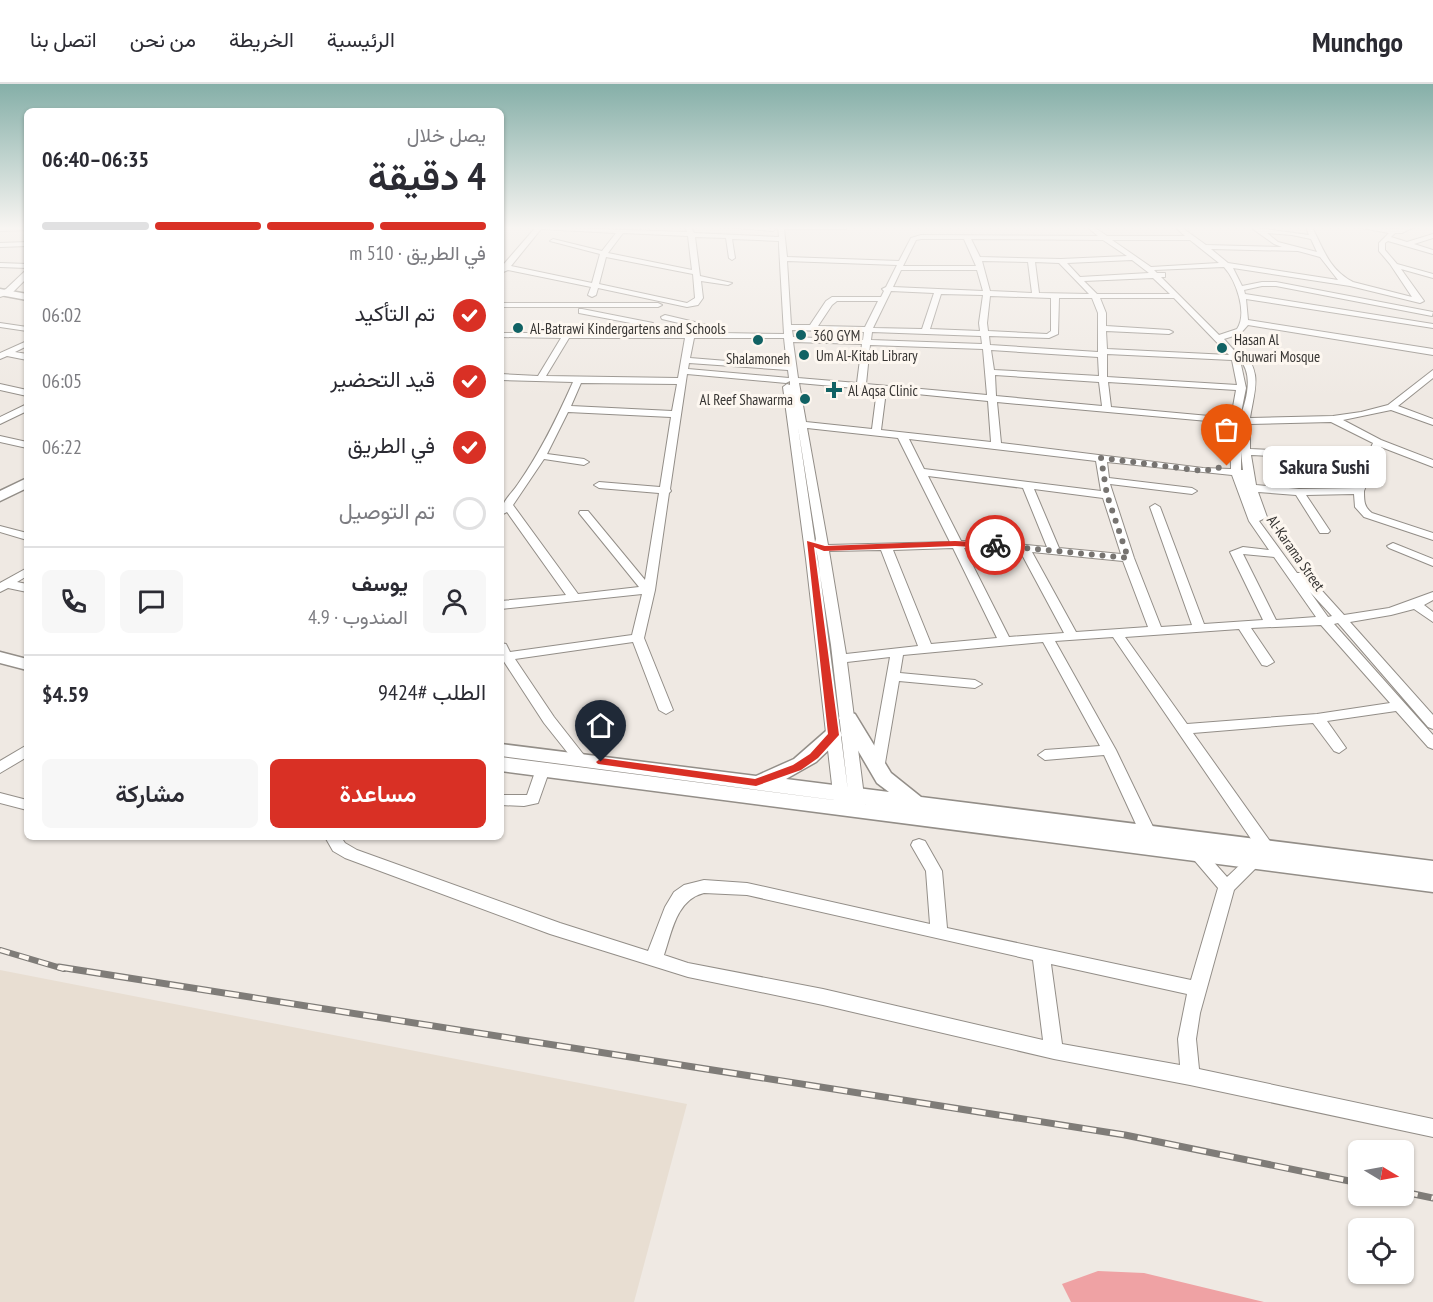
<!DOCTYPE html>
<html lang="ar">
<meta charset="utf-8">
<style>
body{margin:0;font-family:"PT Sans Narrow",Vazirmatn,sans-serif;background:#f7f7f7;color:#2b2b33;direction:rtl;height:100vh;display:flex;flex-direction:column;font-size:22px;white-space:nowrap}
*{box-sizing:border-box;margin:0}
p{font-size:20px;color:#7c7c81}
.icon{flex:none;width:33px;height:33px;fill:none;stroke:currentColor;stroke-width:2;stroke-linecap:round;stroke-linejoin:round}
.map{position:relative;flex:1;overflow:hidden;direction:ltr}
.panel{position:absolute;left:24px;top:24px;width:480px;height:732px;display:flex;flex-direction:column;background:#fff;border-radius:9px;box-shadow:0 2px 4px #0004;direction:rtl}
.panel>*{flex:none}
.needle{width:39px;rotate:100deg}
.tools{position:absolute;left:1348px;top:1056px;display:grid;gap:12px}
.tools a{display:grid;place-items:center;width:66px;height:66px;border-radius:9px;background:#fff;box-shadow:0 2px 4px #0004;font-size:30px}
.pin{position:absolute;display:grid;place-items:center;width:51px;height:51px;color:#fff;margin:-62px -26px;border-radius:50% 50% 50% 0;rotate:-45deg;box-shadow:0 0 6px #0007}
.pin .icon{rotate:45deg}
.courier{position:absolute;display:grid;place-items:center;width:60px;height:60px;margin:-30px;border:4px solid #d93025;border-radius:50%;background:#fff;color:#222;box-shadow:0 2px 8px #0007}
.bubble{position:absolute;height:42px;border-radius:9px;background:#fff;box-shadow:0 2px 4px #0004;font-size:20px;font-weight:600;line-height:42px;text-align:center;direction:rtl}
.summary em{font-style:normal;font-weight:600}
.summary div{display:flex;flex-direction:column-reverse}
.summary{display:flex;align-items:center;justify-content:space-between;height:102px;padding:0 18px}
h1{font-size:39px;font-weight:600;line-height:45px}
.bar{display:grid;grid-template-columns:repeat(4,1fr);gap:9px 6px;align-content:center;height:72px;padding:0 18px}
.bar i{height:8px;border-radius:4px;background:#e1e1e2}
.bar .active{background:#d93025}
.bar p{grid-column:span 4}
.line{display:flex;align-items:center;gap:15px;padding:0 18px;border-top:2px solid #e1e1e2}
.line div{flex:1}
.round{display:grid;place-items:center;flex:none;width:63px;height:63px;border-radius:9px;background:#f7f7f7}
ol{padding:0 18px;list-style:none}
li{display:flex;align-items:center;gap:18px;height:66px}
li p{margin-inline-start:auto}
li .icon{padding:6px;border-radius:50%;background:#d93025;color:#fff;stroke-width:4}
li:last-child{color:#7c7c81}
li i{width:33px;height:33px;border:3px solid #e1e1e2;border-radius:50%}
.primary-button{display:flex;gap:12px;margin-top:auto;padding:12px 18px}
.primary-button a{flex:1;height:69px;border-radius:9px;background:#d93025;color:#fff;font-size:24px;font-weight:600;line-height:69px;text-align:center}
.primary-button a+a{background:#f7f7f7;color:#2b2b33}
header{display:flex;align-items:center;gap:36px;box-sizing:border-box;height:84px;padding:0 30px;background:#fff;border-bottom:2px solid #e1e1e2}
header strong{font-size:28px}
nav{display:flex;gap:33px;margin-inline-start:auto;font-size:21px}
.map>svg:first-child{display:block}
</style>
<header>
<strong>Munchgo</strong>
<nav><a>الرئيسية</a><a>الخريطة</a><a>من نحن</a><a>اتصل بنا</a></nav>
</header>
<div class="map">
<svg width="1433" height="1218" viewBox="0 0 1433 1218">
<rect width="100%" height="100%" fill="#efe9e3"/>
<path fill="#e8ded2" d="M0 886 687 1020 634 1218H0Z"/>
<path fill="#efa2a4" d="M1098 1187 1144 1189 1264 1218H1071L1062 1200Z"/>
<g fill="none" stroke-linecap="round" stroke-linejoin="round">
<g stroke="#938e88" stroke-width="2">
<path id="minor" d="M0 143H27V146L0 147Z
M536 143 687 148 685 143H691L694 149 779 153 778 143H849L846 145H784L787 173 899 177 911 154 921 151 1098 152 1087 143H1094L1107 152H1185L1175 143H1181L1206 161 1282 163 1274 160 1250 143 1309 151 1306 143H1312C1323 164 1329 186 1353 198L1412 213 1390 180 1379 167V159L1389 149 1357 143 1395 145 1414 143 1402 149H1395L1391 153 1407 158 1433 150V154L1414 160 1433 166V170L1388 157 1385 159V166L1397 180 1433 190V194L1401 185 1424 217 1420 219 1350 202 1233 184 1242 202 1262 198H1276L1433 228 1432 232 1276 202H1262L1244 206 1245 210 1433 240V244L1246 215 1248 236 1433 265V271L1248 241 1240 250 1224 255 1238 271 1233 262 1240 260C1262 292 1256 298 1250 334L1333 332 1361 328 1388 321 1433 286V294L1398 322 1433 335V341L1391 326 1343 336 1381 356 1433 376V383L1381 363 1364 407C1364 417 1364 423 1372 429L1433 449V456L1364 433 1355 423 1354 410 1306 411 1330 447 1328 449H1320L1296 411 1258 408 1267 433 1259 437 1297 489H1306L1344 531 1389 524 1433 508V516L1424 521 1433 528V538L1414 525 1391 531 1350 538 1433 631V645L1428 643 1338 539 1334 540 1433 651V665L1428 663 1396 627 1327 637 1346 664 1339 669 1334 667 1313 639 1193 649 1272 760 1274 764 1272 768 1266 770 1260 768 1113 553 1055 557 1116 666 1156 749 1154 753H1142L1140 749 1104 671 1045 676 1038 671 1045 666 1100 662 1043 558 903 571 900 589 975 596 982 600 975 604 899 597 884 685 882 689H872L870 685 890 573 847 578 865 720 862 724H852L849 719 842 723 837 722 834 718 806 475 783 303 787 300 790 301V297L786 299 687 290 670 405 671 407 669 409 655 506 644 554 673 626 666 630 659 626 633 558 515 575 554 633 587 675 580 680 575 678 544 639 501 573V559L506 560 510 568 632 551 642 510 501 525V517L566 511 507 428 501 431C501 417 511 411 518 400 540 369 557 334 573 298L501 296V290L538 292 561 254 501 253V249H650L646 242 579 229V225H582L653 239 655 247 652 249H721L662 235 661 233 665 231 724 245 725 247 721 249 784 250 779 162V157L732 155 735 174 732 176 729 174 726 154 695 153 700 192 732 199 728 201 701 197 703 214 698 221 687 223 598 204 596 211 592 213 588 211 591 203 508 186 501 189 503 181ZM541 145 616 149 602 167 553 155 550 157 600 170 592 199 511 182ZM623 149 688 152 692 186 608 169ZM1267 149 1292 151 1311 155 1317 168 1278 158ZM921 155H964L976 182H903L916 156ZM971 155 1103 156 1127 172 1061 175 980 173ZM1112 156H1190L1219 179 1151 183ZM1211 165 1298 167 1320 173 1338 196 1228 179ZM606 173 693 190 695 214 687 219 599 200ZM1132 176 1149 189 1080 193 1067 179ZM787 177 897 181 886 203 882 205 884 207 881 213H832L826 217 810 241H791ZM982 177 1028 178 1032 209 990 207ZM1035 178 1059 179 1089 210 1039 209ZM1224 183C1236 196 1248 229 1237 245L1219 251 1161 193H1165V189H1157L1154 186ZM901 186H977L983 207 893 203ZM1153 194 1170 210H1097L1084 197ZM891 207 934 209 922 245 873 244ZM941 210 983 211 979 239 980 247 930 245ZM990 212 1051 214V247L1047 250 988 247 987 239ZM1059 214H1092L1098 229V268L990 261 989 252 1049 254 1058 250ZM1100 214H1174L1229 271 1107 265 1106 247 1169 250 1173 248 1169 246 1106 242V229ZM837 217H878L865 243 818 242 832 221ZM792 246 864 248 863 256 793 253ZM872 248 981 252 982 260 871 256ZM569 254H685L678 294 546 292ZM694 254H784L787 282 690 274ZM793 258 862 260 857 299 798 294ZM870 261 983 265 987 311 866 300ZM991 266 1098 273 1099 292 994 286ZM1107 270 1232 276 1237 301 1107 293ZM1240 276C1254 291 1246 317 1240 334L1246 304ZM689 279 788 286 789 294 688 285ZM995 291 1099 298 1102 322 996 312ZM1108 298 1236 306 1231 334 1111 323ZM581 299 677 300 672 327 571 322ZM799 299 877 306 872 345 806 338ZM886 307 988 317 991 358 881 346ZM997 318 1230 339 1231 385 1203 384 1001 359ZM568 328 671 333 660 403 599 398 594 401 599 404 659 409 645 496 588 427H580L579 429 639 503 578 510 513 421 544 375 584 381 589 378 584 375 547 370ZM1331 338 1373 359 1368 370 1250 365V340ZM798 343 816 455 815 458ZM807 344 898 354 950 458 828 461ZM909 355 1096 377 1101 407 924 385ZM1241 368 1243 386H1241ZM1251 371 1366 376 1355 404 1299 405 1256 401ZM1107 378 1232 391 1249 437 1269 466 1243 463 1230 468 1263 536 1204 540 1160 423 1155 420 1150 423 1192 541 1161 543 1134 474 1110 400 1192 410 1197 407 1192 404 1109 394ZM928 392 1023 404 1047 463 986 457H961ZM1034 405 1103 414 1121 470 1059 464ZM986 463 1020 467 1064 549 1009 553 964 464ZM953 464 997 554 931 560 893 466ZM816 465 831 561 848 707 818 475ZM881 466 918 562 846 570 829 467ZM1032 468 1123 477 1148 543 1076 548ZM1243 470 1274 473 1316 533 1276 536ZM1310 508 1332 532 1328 533ZM1321 541 1390 619 1317 630 1187 640 1125 553 1239 545 1262 581 1267 582 1274 578 1251 544Z
M723 143H760L776 145 773 147Z
M27 158V162L0 163V159Z
M0 179 27 180V184L0 183Z
M24 188H27V194L12 209 0 213V208L6 205Z
M501 219H658L662 221 658 223H501Z
M0 239 27 243V247L0 243Z
M27 257V262L15 268 27 270V276L7 272 0 275V269Z
M0 300 27 306V312L0 306Z
M27 320V327L0 340V333Z
M0 352 27 358V364L0 358Z
M0 442 27 449V456L0 448Z
M1393 459 1433 475V482L1389 464 1387 462Z
M27 484V492L17 498 27 500V508L8 504 0 508V499Z
M27 661V673L0 689V677Z
M543 680 548 681 550 685 538 719 524 722 501 721V711H527L536 685 538 681Z
M0 709 27 716V726L0 719Z
M325 753H341L345 759 357 766 560 839 648 867 665 823 674 808 684 801 704 796 747 799 930 840 926 787 911 761 913 757 919 755 925 757 942 787 947 844 1191 896 1218 804 1189 770 1191 766 1197 764 1203 766 1227 793C1237 785 1247 770 1260 774L1262 778 1234 806 1200 929 1196 955 1199 985 1433 1035V1053L1190 1001 1054 975 823 921 688 893 550 850 345 774 333 767ZM704 809 747 811 1033 876 1043 956 823 905 688 879 664 871C672 848 676 816 704 809ZM1051 880 1187 910 1178 955 1180 981 1062 960Z"/>
</g>
<g stroke="#938e88" stroke-width="3">
<path id="major" d="M0 205 27 210V216L0 211Z
M27 394V404L0 417V407Z
M0 568 27 575V586L0 579Z
M848 628 855 630 891 689 921 713 1433 777V808L501 687V673L880 722 501 672V660L756 692 794 675 826 647 833 645 840 647 842 651 840 655 816 678 786 695 889 708 877 699 839 634 841 630Z"/>
</g>
<use href="#minor" fill="#fff" fill-rule="evenodd"/>
<use href="#major" fill="#fff" fill-rule="evenodd"/>
<g stroke="#7f7c78" stroke-width="6">
<path id="rail-far1" d="M0 866 64 885"/>
</g>
<g stroke="#7f7c78" stroke-width="7">
<path id="rail" d="M59 883 1125 1051 1359 1099
M1404 1108 1433 1114"/>
</g>
<use href="#rail-far1" stroke="#fdf7f0" stroke-width="4" stroke-dasharray="10" stroke-linecap="butt"/>
<use href="#rail" stroke="#fdf7f0" stroke-width="4.5" stroke-dasharray="14" stroke-linecap="butt"/>
</g>
<linearGradient id="sky" x2="0" y2="1"><stop stop-color="#85afa8"/><stop offset="0.46" stop-color="#f8f5f2"/><stop offset="1" stop-color="#f8f5f2" stop-opacity="0"/></linearGradient>
<rect width="1433" height="313" fill="url(#sky)"/>
<path fill="#d93025" d="M807 457 825 462 955 457 995 459 999 461 995 464 955 462 824 467 814 463 839 651 818 674 801 686 756 702 598 680 596 678 601 674 755 695 793 681 810 670 828 650Z"/>
<g fill="none" stroke-linecap="round" stroke-linejoin="round">
<path stroke="#777471" stroke-width="6" stroke-dasharray="0 10.8" d="M995 461 1128 474 1107 411 1101 374 1203 387 1227 382"/>
</g>
<g fill="#116264" stroke="#fdf7f0" stroke-width="2">
<circle cx="518" cy="244" r="6"/>
<circle cx="801" cy="251" r="6"/>
<circle cx="758" cy="256" r="6"/>
<circle cx="1222" cy="264" r="6"/>
<circle cx="804" cy="271" r="6"/>
<path d="M831 297h6v6h6v6h-6v6h-6v-6h-6v-6h6z"/>
<circle cx="805" cy="315" r="6"/>
</g>
<g text-anchor="middle" dominant-baseline="central" stroke-width="6" stroke-linejoin="round" paint-order="stroke">
<g font-size="15" fill="#373533" stroke="#fdf7f0" text-anchor="start">
<text x="530" y="244">Al-Batrawi Kindergartens and Schools</text>
<text x="813" y="251">360 GYM</text>
<text x="1234" y="255">Hasan Al<tspan x="1234" dy="17">Ghuwari Mosque</tspan></text>
<text x="816" y="271">Um Al-Kitab Library</text>
<text x="758" y="274" text-anchor="middle">Shalamoneh</text>
<text x="848" y="306">Al Aqsa Clinic</text>
<text x="793" y="315" text-anchor="end">Al Reef Shawarma</text>
</g>
<g font-size="15" fill="#373533" stroke="#fdf7f0">
<text transform="translate(1296 469) rotate(55)">Al-Karama Street</text>
</g>
</g>
</svg>
<div class="tools">
<a><svg class="needle" viewBox="-14 -14 28 28"><path d="M0-13l5 13h-10z" fill="#e53935"/><path d="M0 13l5-13h-10z" fill="#7c7c81"/></svg></a>
<a><svg class="icon" aria-label="locate" viewBox="0 0 24 24"><circle cx="12" cy="12" r="6"/><path d="M12 2v4M12 18v4M2 12h4M18 12h4"/></svg></a>
</div>
<div class="pin" style="left:1227px;top:382px;background:#ea580c"><svg class="icon" aria-label="bag" viewBox="0 0 24 24"><path d="M5 8h14l-1 12H6zM9 8a3 3 0 0 1 6 0"/></svg></div>
<div class="pin" style="left:601px;top:678px;background:#1f2937"><svg class="icon" aria-label="home" viewBox="0 0 24 24"><path d="M3 11l9-7 9 7M6 9v11h12V9"/></svg></div>
<div class="courier" style="left:995px;top:461px"><svg class="icon" aria-label="bike" viewBox="0 0 24 24"><circle cx="6" cy="16" r="4"/><circle cx="18" cy="16" r="4"/><path d="M6 16l4-8h5l3 8M10 8l3 8H6M13 5h3"/></svg></div>
<div class="bubble" style="left:1263px;top:362px;width:123px">Sakura Sushi</div>
<section class="panel">
<div class="summary"><div><h1>4 دقيقة</h1><p>يصل خلال</p></div><em>06:35–06:40</em></div>
<div class="bar"><i class="active"></i><i class="active"></i><i class="active"></i><i></i><p>في الطريق · 510 m</p></div>
<ol>
<li><svg class="icon" aria-label="check" viewBox="0 0 24 24"><path d="M5 12l5 5 9-10"/></svg>تم التأكيد<p>06:02</p></li>
<li><svg class="icon" aria-label="check" viewBox="0 0 24 24"><path d="M5 12l5 5 9-10"/></svg>قيد التحضير<p>06:05</p></li>
<li><svg class="icon" aria-label="check" viewBox="0 0 24 24"><path d="M5 12l5 5 9-10"/></svg>في الطريق<p>06:22</p></li>
<li><i></i>تم التوصيل</li>
</ol>
<div class="line" style="height:108px"><a class="round"><svg class="icon" aria-label="person" viewBox="0 0 24 24"><circle cx="12" cy="8" r="4"/><path d="M4 21q1-7 8-7t8 7"/></svg></a><div><b>يوسف</b><p>المندوب · 4.9</p></div><a class="round"><svg class="icon" aria-label="chat" viewBox="0 0 24 24"><path d="M4 5h16v11H9l-5 4z"/></svg></a><a class="round"><svg class="icon" aria-label="phone" viewBox="0 0 24 24"><path d="M5 4h4l2 5-3 2q2 4 5 5l2-3 5 2v4C11 20 4 13 5 4z"/></svg></a></div>
<div class="line" style="height:78px"><div>الطلب #9424</div><b>$4.59</b></div>
<div class="primary-button"><a>مساعدة</a><a>مشاركة</a></div>
</section>
</div>
